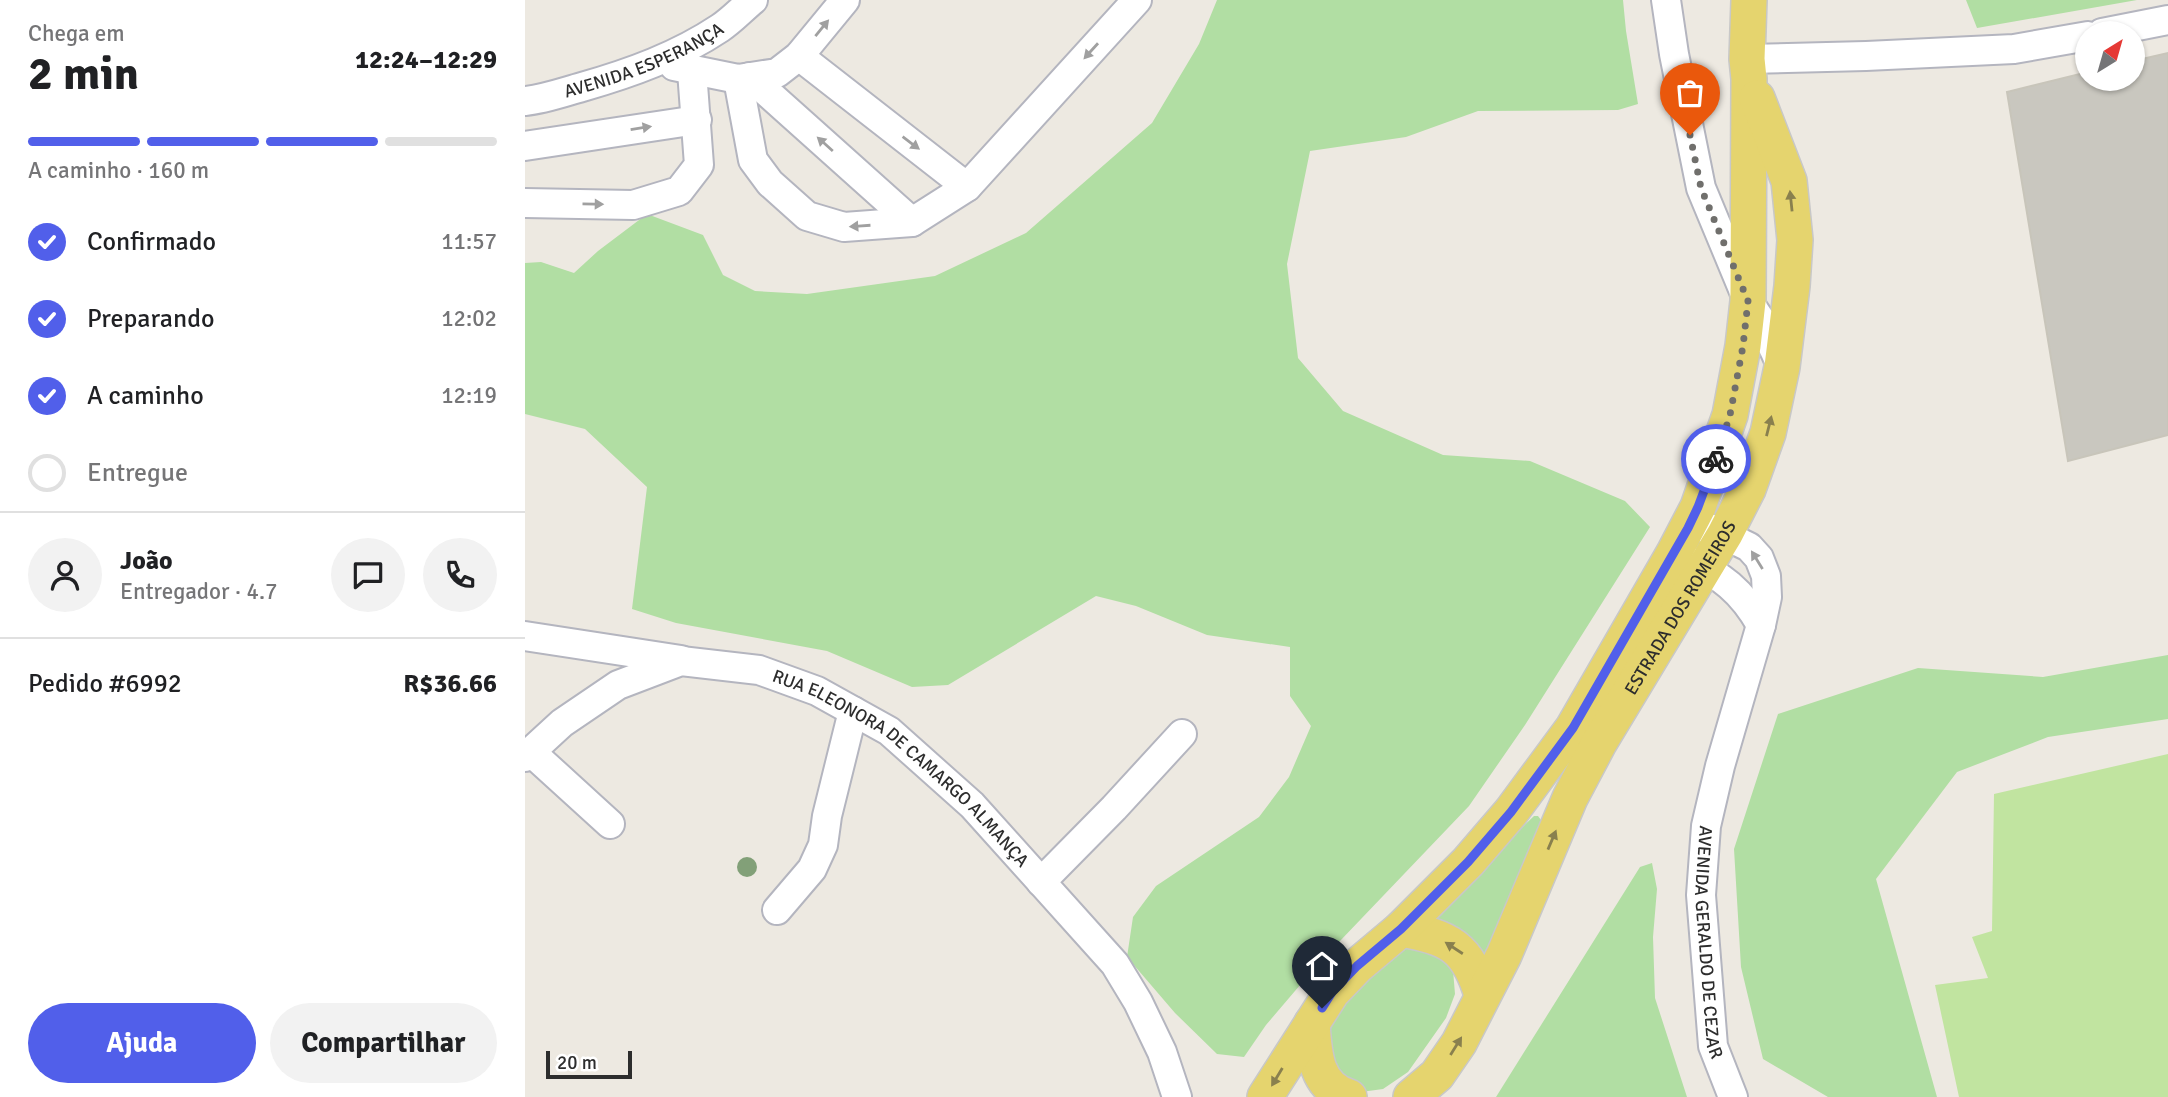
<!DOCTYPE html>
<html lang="pt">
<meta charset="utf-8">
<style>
body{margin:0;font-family:Signika,sans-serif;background:#f2f2f2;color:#202124;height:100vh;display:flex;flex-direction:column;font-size:26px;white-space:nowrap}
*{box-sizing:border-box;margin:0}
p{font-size:23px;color:#757577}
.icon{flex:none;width:38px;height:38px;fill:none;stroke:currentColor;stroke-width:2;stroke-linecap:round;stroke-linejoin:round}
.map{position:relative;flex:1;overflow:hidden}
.side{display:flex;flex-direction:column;background:#fff;width:525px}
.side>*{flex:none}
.needle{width:46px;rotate:37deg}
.buttons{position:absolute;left:1550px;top:21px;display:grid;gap:14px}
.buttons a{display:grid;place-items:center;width:70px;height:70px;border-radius:50%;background:#fff;box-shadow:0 2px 5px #0004;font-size:35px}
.scale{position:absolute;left:21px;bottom:18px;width:86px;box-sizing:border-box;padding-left:7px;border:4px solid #2d2d2d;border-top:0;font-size:19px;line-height:24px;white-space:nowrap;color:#2d2d2d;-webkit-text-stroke:5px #fff;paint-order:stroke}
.pin{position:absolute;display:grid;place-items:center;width:60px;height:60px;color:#fff;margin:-72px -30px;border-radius:50% 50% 50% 0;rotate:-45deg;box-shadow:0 0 7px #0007}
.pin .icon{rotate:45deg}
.courier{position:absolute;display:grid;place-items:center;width:70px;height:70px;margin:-35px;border:5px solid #515fea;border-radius:50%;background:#fff;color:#222;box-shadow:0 2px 9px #0007}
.headline em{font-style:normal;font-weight:700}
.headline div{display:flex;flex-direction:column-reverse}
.headline{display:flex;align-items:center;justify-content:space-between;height:119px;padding:0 28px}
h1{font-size:46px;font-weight:700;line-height:52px}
.bar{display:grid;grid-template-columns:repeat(4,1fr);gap:10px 7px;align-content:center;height:84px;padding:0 28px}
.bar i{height:9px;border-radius:5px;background:#e0e0e0}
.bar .selected{background:#515fea}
.bar p{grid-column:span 4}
.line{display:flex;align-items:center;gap:18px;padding:0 28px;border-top:2px solid #e0e0e0}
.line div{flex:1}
.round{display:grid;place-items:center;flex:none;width:74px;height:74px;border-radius:37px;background:#f2f2f2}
ol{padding:0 28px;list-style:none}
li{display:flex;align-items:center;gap:21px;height:77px}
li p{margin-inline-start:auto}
li .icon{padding:7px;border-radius:50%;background:#515fea;color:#fff;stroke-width:4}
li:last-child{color:#757577}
li i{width:38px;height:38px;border:4px solid #e0e0e0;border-radius:50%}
.cta{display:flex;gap:14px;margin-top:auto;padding:14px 28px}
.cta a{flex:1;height:80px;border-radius:42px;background:#515fea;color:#fff;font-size:28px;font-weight:700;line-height:80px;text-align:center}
.cta a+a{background:#f2f2f2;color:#202124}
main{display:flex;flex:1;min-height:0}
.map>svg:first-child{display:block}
</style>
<main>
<section class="side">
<div class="headline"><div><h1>2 min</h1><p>Chega em</p></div><em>12:24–12:29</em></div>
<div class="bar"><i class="selected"></i><i class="selected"></i><i class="selected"></i><i></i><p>A caminho · 160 m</p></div>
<ol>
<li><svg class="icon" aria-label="check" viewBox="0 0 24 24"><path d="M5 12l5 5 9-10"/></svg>Confirmado<p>11:57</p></li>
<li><svg class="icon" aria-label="check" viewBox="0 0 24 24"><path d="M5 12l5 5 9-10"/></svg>Preparando<p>12:02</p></li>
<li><svg class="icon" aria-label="check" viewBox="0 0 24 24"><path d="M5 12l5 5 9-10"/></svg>A caminho<p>12:19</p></li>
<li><i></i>Entregue</li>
</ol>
<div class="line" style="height:126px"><a class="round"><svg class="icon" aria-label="person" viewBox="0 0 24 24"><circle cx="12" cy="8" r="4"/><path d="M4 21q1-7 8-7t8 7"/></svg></a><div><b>João</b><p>Entregador · 4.7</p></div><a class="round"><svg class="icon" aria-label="chat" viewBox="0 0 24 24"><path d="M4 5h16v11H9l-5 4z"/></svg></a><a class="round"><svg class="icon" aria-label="phone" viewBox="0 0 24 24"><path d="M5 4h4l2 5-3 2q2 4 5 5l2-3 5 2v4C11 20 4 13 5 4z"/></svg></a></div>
<div class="line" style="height:91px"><div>Pedido #6992</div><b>R$36.66</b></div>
<div class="cta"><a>Ajuda</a><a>Compartilhar</a></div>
</section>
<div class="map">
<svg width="1643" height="1097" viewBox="0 0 1643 1097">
<rect width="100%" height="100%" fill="#ede9e1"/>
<path fill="#b1dea3" d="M692 0H1098L1101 31 1113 104 1093 110 953 111 881 137 785 151 762 264 773 358 818 411 918 455 1005 461 1100 501 1125 527 1000 725 944 806 793 964 741 1025 719 1057 692 1054 650 1013 602 957 608 917 631 886 734 817 764 777 786 726 765 696V647L682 635 611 606 571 596 423 685 387 687 302 651 151 623 107 609 122 487 60 429 0 414V263L16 262 49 273 73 251 122 214 178 235 198 275 230 291 282 294 410 276 501 233 627 123 674 44Z
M1441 0H1612L1452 28Z
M1643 655V719L1523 737 1432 772 1351 879 1412 1097H1303L1238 1059 1216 967 1209 849 1253 714 1393 668 1518 677Z
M1009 816H1013L1016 820V830L962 960 898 922Z
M1127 863 1132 889 1128 937 1130 998 1162 1097H971L1115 867Z
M880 948C905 950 910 954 928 970L930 994 921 1018 883 1072 858 1089 836 1092 804 1076 802 1025 830 984Z"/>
<path fill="#c1e4a0" d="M1643 754V1097H1434L1410 985 1463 978 1447 937 1467 931 1469 794Z"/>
<path fill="#c9c7bf" stroke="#c8c5ba" stroke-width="2" d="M1643 53V435L1543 461 1482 92 1563 72V79H1608V61Z"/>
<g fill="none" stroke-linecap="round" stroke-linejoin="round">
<g stroke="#b4b5bf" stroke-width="32">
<g id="minor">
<path d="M1141 0 1149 54 1176 188 1223 301 1235 319 1257 367"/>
<path d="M1577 33 1643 20"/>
<path d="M274 56 442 187"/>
<path d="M1222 59 1341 56 1489 49 1563 36"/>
<path d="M149 66 213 79 252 73 274 56 320 0"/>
<path d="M225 77 387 222"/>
<path d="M213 79 228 160 245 183 282 216 319 227 387 222 442 187 612 0"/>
<path id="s1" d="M0 101C20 99 39 92 57 87 106 73 153 56 195 28 207 20 217 9 228 0"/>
<path d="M0 146 172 120"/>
<path d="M0 203 108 205 154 191 174 165 167 71"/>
<path id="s2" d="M1179 528 1187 529 1224 547 1234 558 1241 576 1242 597 1236 625 1195 766 1181 826 1176 895 1188 1046 1208 1097"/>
<path d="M1161 559C1196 575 1217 591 1236 625"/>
<path d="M0 636 156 660"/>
<path d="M6 752 85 824"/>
<path id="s3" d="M0 757 37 723 93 685 156 661 234 670 292 691 364 731 447 805 590 964 613 1002 637 1052 652 1097"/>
<path d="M516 882 589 808 657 734"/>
<path d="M252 910 287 869 298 845 302 816 328 711"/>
</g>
</g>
<g stroke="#c8c8c8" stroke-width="38">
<g id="major">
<path d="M876 929C924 937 943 947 957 995"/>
<path d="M787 1023C789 1053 790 1087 824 1097"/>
<path d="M740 1097 807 992 832 966 876 929 943 862 986 812 1048 728 1149 553 1173 507 1205 415 1218 346 1223 301 1224 79 1222 59 1224 0"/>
<path id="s4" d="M886 1097 912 1075 934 1043 979 955 1045 798 1074 743 1200 534 1223 489 1243 433 1257 367 1267 286 1270 240 1264 181 1232 98"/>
</g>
</g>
<use href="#minor" stroke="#fff" stroke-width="28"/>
<use href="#major" stroke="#e5d46e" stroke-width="35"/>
</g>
<circle fill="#82a078" cx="222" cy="867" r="10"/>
<defs><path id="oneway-solid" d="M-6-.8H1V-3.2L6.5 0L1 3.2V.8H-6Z" transform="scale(1.75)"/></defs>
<g fill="#a0a0a0">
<use href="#oneway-solid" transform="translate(297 28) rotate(-51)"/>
<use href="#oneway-solid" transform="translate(566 51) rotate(132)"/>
<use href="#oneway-solid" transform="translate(116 128) rotate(-9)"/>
<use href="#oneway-solid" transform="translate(386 143) rotate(37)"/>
<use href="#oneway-solid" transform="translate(300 144) rotate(-138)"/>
<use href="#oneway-solid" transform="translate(68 204) rotate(1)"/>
<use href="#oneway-solid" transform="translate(335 226) rotate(176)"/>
<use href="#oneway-solid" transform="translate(1232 560) rotate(-122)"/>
</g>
<g fill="#89804e">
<use href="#oneway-solid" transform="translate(1266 201) rotate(-96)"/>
<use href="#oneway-solid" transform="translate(1244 426) rotate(-76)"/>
<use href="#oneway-solid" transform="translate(1027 840) rotate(-67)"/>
<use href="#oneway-solid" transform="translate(929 948) rotate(-147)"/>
<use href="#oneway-solid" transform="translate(931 1046) rotate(-58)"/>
<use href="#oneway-solid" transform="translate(752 1077) rotate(121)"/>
</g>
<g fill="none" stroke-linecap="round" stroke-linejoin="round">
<path stroke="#706f6c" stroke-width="7" stroke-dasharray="0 12.6" d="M1165 135 1176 188 1223 301 1218 346 1205 415 1191 459"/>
<path stroke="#515fea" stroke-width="9" d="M797 1008 807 992 832 966 876 929 943 862 986 812 1048 728 1163 528 1173 507 1191 459"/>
</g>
<g text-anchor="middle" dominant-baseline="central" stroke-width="6" stroke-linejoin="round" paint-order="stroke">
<g font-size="18" fill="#2d2d2d" stroke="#fff">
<text stroke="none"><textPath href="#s1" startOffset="126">AVENIDA ESPERANÇA</textPath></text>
<text stroke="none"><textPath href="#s4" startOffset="562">ESTRADA DOS ROMEIROS</textPath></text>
<text stroke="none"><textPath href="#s3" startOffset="439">RUA ELEONORA DE CAMARGO ALMANÇA</textPath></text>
<text stroke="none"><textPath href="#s2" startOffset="458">AVENIDA GERALDO DE CEZAR</textPath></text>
</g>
</g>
</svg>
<div class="buttons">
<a><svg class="needle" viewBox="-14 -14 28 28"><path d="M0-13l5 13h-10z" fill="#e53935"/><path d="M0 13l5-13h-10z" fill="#757577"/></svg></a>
</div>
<div class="scale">20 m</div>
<div class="pin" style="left:1165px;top:135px;background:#ea580c"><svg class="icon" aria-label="bag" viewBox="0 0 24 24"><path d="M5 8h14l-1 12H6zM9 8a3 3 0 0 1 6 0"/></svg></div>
<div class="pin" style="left:797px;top:1008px;background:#1f2937"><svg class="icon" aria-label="home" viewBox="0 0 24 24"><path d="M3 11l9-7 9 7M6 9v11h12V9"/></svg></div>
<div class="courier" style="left:1191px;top:459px"><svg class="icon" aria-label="bike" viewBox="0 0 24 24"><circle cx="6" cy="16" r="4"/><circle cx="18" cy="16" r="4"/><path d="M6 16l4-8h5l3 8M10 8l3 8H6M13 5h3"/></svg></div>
</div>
</main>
